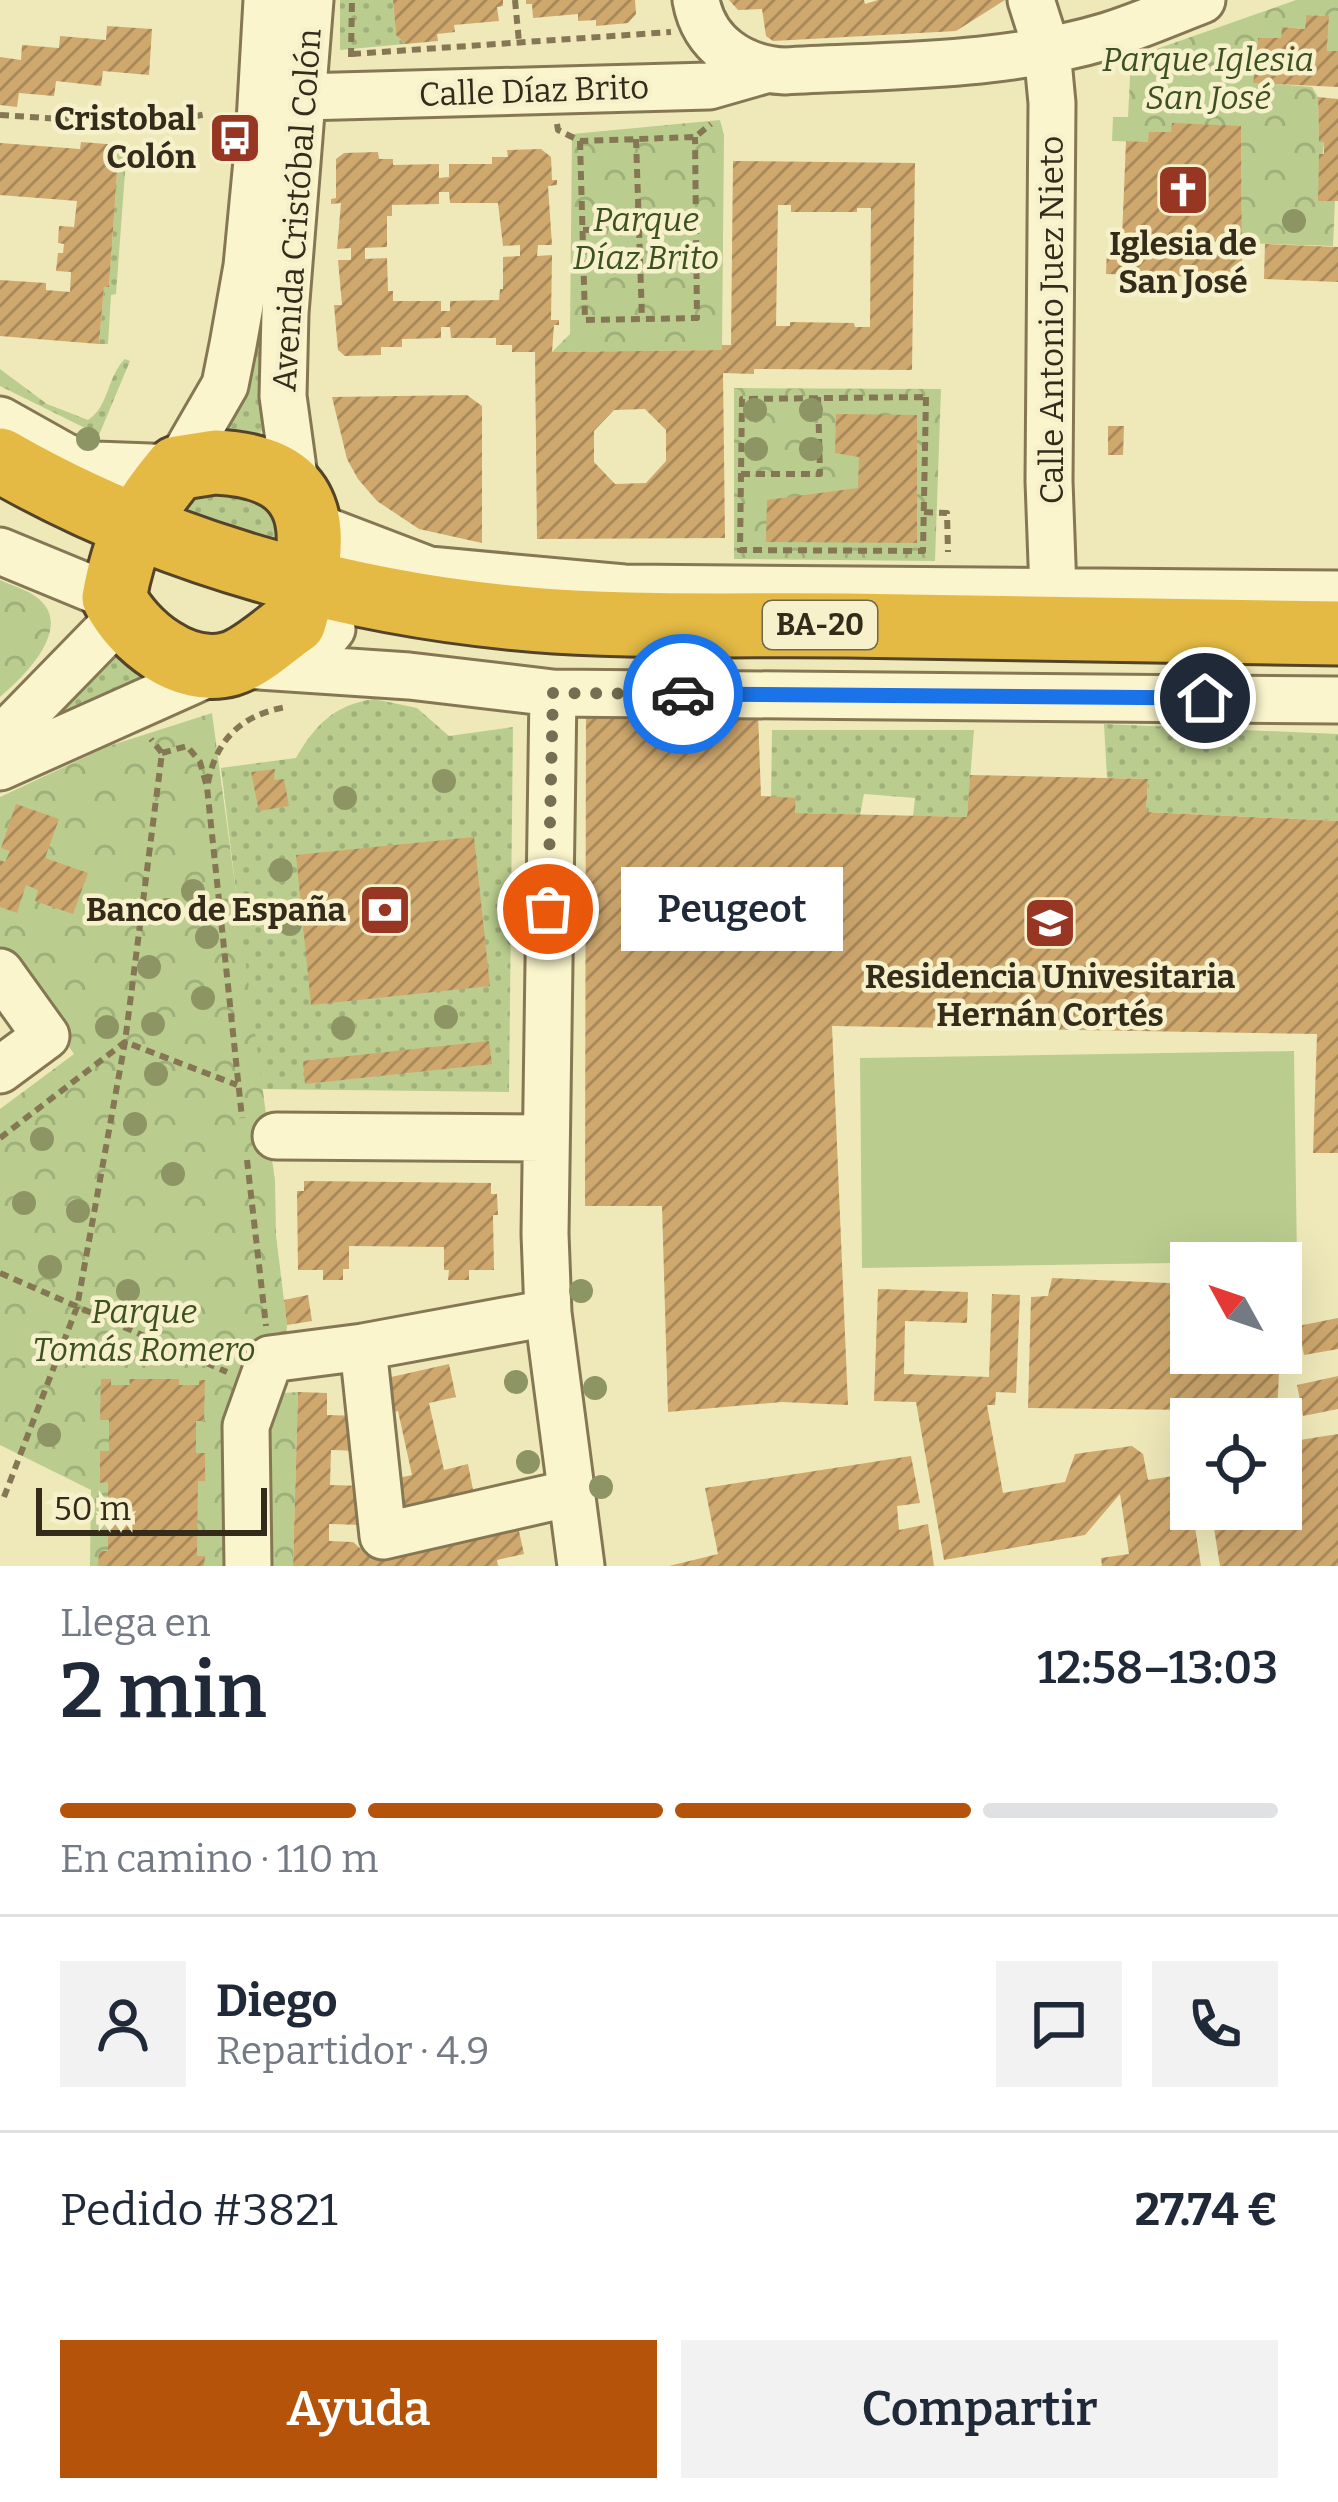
<!DOCTYPE html>
<html lang="es">
<meta charset="utf-8">
<style>
body{margin:0;font-family:Bitter,serif;background:#f2f2f3;color:#1f2937;height:100vh;display:flex;flex-direction:column;font-size:45px;white-space:nowrap}
*{box-sizing:border-box;margin:0}
p{font-size:39px;color:#747a83}
.icon{flex:none;width:66px;height:66px;fill:none;stroke:currentColor;stroke-width:2;stroke-linecap:round;stroke-linejoin:round}
.map{position:relative;height:1566px;overflow:hidden}
.sheet{display:flex;flex-direction:column;background:#fff;flex:1}
.sheet>*{flex:none}
.needle{width:78px;rotate:310deg}
.tools{position:absolute;left:1170px;top:1242px;display:grid;gap:24px}
.tools a{display:grid;place-items:center;width:132px;height:132px;border-radius:0px;background:#fff;box-shadow:0 12px 48px #0002;font-size:60px}
.scale{position:absolute;left:36px;bottom:30px;width:231px;box-sizing:border-box;padding-left:12px;border:6px solid #342b1a;border-top:0;font-size:33px;line-height:42px;white-space:nowrap;color:#342b1a;-webkit-text-stroke:9px #f6f1ca;paint-order:stroke}
.pin{position:absolute;display:grid;place-items:center;width:102px;height:102px;color:#fff;margin:-51px;border:6px solid #fff;border-radius:50%;box-shadow:0 3px 12px #0007}
.courier{position:absolute;display:grid;place-items:center;width:120px;height:120px;margin:-60px;border:9px solid #1a73e8;border-radius:50%;background:#fff;color:#222;box-shadow:0 3px 15px #0007}
.bubble{position:absolute;height:84px;border-radius:0px;background:#fff;box-shadow:0 12px 48px #0002;font-size:39px;font-weight:600;line-height:84px;text-align:center}
.overview em{font-style:normal;font-weight:600}
.overview div{display:flex;flex-direction:column-reverse}
.overview{display:flex;align-items:center;justify-content:space-between;height:204px;padding:0 60px}
h1{font-size:78px;font-weight:600;line-height:90px}
.bar{display:grid;grid-template-columns:repeat(4,1fr);gap:18px 12px;align-content:center;height:144px;padding:0 60px}
.bar i{height:15px;border-radius:9px;background:#e0e1e3}
.bar .current{background:#b45309}
.bar p{grid-column:span 4}
.line{display:flex;align-items:center;gap:30px;padding:0 60px;border-top:3px solid #e0e1e3}
.line div{flex:1}
.round{display:grid;place-items:center;flex:none;width:126px;height:126px;border-radius:0px;background:#f2f2f3}
.action{display:flex;gap:24px;margin-top:auto;padding:24px 60px}
.action a{flex:1;height:138px;border-radius:0px;background:#b45309;color:#fff;font-size:48px;font-weight:600;line-height:138px;text-align:center}
.action a+a{background:#f2f2f3;color:#1f2937}
.map>svg:first-child{display:block}
</style>
<div class="map">
<svg width="1338" height="1566" viewBox="0 0 1338 1566">
<defs>
<pattern id="grass-dots" width="8" height="8" patternUnits="userSpaceOnUse" patternTransform="scale(3)"><rect width="8" height="8" fill="#bacd8e"/><path d="M2 2h.1M6 6h.1" fill="none" stroke="#a0b07a" stroke-width="1.8" stroke-linecap="round"/></pattern>
<pattern id="park-crowns" width="20" height="18" patternUnits="userSpaceOnUse" patternTransform="scale(3)"><rect width="20" height="18" fill="#bacd8e"/><path d="M2 6a3 3 0 1 1 6 0M12 15a3 3 0 1 1 6 0" fill="none" stroke="#a0b07a"/></pattern>
<pattern id="building-hatch" width="6" height="6" patternUnits="userSpaceOnUse" patternTransform="scale(3)"><rect width="6" height="6" fill="#cfa86e"/><path d="M-1 1l2-2M0 6l6-6M5 7l2-2" fill="none" stroke="#a9895a"/></pattern>
</defs>
<rect width="100%" height="100%" fill="#efe9ba"/>
<path fill="url(#grass-dots)" d="M279 0 273 412 259 435 227 429 239 398Z
M340 0H393L396 35 405 44 340 50Z
M119 145 127 146 116 294 111 295 108 344H99L104 287 109 286Z
M125 359 130 361 99 435 0 386V369L47 404 88 420C109 407 107 376 125 359Z
M229 485 279 512 282 556 182 510 202 494Z
M113 654 146 678 50 724 44 717Z
M374 699 417 708 449 736 513 727 509 1092 260 1089 221 768 296 758C315 725 334 705 374 699Z
M1104 724 1338 734V821L1146 812 1148 779 1107 778Z
M772 730H974L967 817 913 816 915 798 864 794 860 815 795 813 796 798H771Z"/>
<path fill="url(#park-crowns)" d="M1296 0H1338V51H1327L1329 16 1306 15 1305 29 1283 27 1281 38H1258L1253 82 1312 87 1318 97 1319 141 1324 142 1319 201H1335L1333 246 1242 243 1241 127 1173 124 1171 132 1148 142 1112 141 1113 117H1128L1131 58Z
M720 120 724 135 722 350 552 352 570 334 572 134Z
M734 388 941 389 935 561 734 559Z
M0 580C11 585 25 589 35 596 77 625 25 676 0 697Z
M212 713 275 1181 276 1235 287 1325 284 1393 298 1392 293 1566H90L91 1490 0 1445V1109L74 1054 0 949V797L109 746Z"/>
<path fill="#bacd8e" d="M1294 1051 1297 1261 862 1268 860 1058Z"/>
<path fill="url(#building-hatch)" fill-rule="evenodd" d="M393 0H503V6L497 7 499 21 454 25 455 32 437 34 438 41 405 44 396 35Z
M526 0H635L636 14 628 23 596 26V20L578 21V14L533 18 532 4H526Z
M729 0H864L865 4 878 0H1005L956 31 773 41 766 36 762 9 738 10Z
M1306 15 1329 16 1327 51H1338V87L1253 83 1258 38H1281L1282 27 1305 29Z
M107 26 152 29 149 75 103 71 101 86 56 81 54 96 19 93 17 107 0 105V57L21 60 22 45 59 48 60 36 106 40Z
M1318 97 1338 99V201H1318L1319 154H1324V142H1319Z
M1172 123 1241 126 1242 243 1122 237 1126 141 1148 142 1149 132H1171Z
M81 142 119 145 109 287H104L99 344 0 336V280L46 283V290L70 292 71 272 56 271 58 253H63L64 244 58 243 59 226 74 227 77 201 0 195V143L80 149Z
M541 149 551 157 552 180H557V185L548 186 552 245H538L537 256 552 255 551 320H559V325H554L552 352 722 350V345H731L733 161 915 163 912 370 754 369V374L723 373 725 538 537 539 535 352H512V345H496V338H451L450 327H441V338L402 339V347H381V355L345 356 338 350 334 305H342L338 260H351V248L337 249 341 203 331 204V199L336 198V159L344 153 378 152 379 159H393V165L439 164V178L449 177V164H492V157H508L507 150ZM439 192H449L450 203H498L503 246 520 245V256L503 257V289H500L499 300 450 301V311H441V301H393V291H388L387 258 365 259V248L387 247V216H392V205L439 204ZM778 205H791V212H857V208H871L870 327H855L854 323 790 322V326H776ZM645 409 666 430V461L646 483 615 484 594 462V431L614 410Z
M1265 244 1338 247V282L1264 279Z
M1107 249 1242 255 1241 278 1106 274Z
M467 395 482 406V543L419 529 377 501 358 479 347 459 332 397Z
M836 414 917 415V543L766 542 767 500 858 488 859 457 835 453Z
M1108 426H1124L1123 455H1108Z
M758 713 761 796 796 798 795 813 967 817 970 775 1148 779 1146 812 1338 821V1153H1313L1317 1034 832 1026 848 1405 782 1402 668 1412 662 1206H585L586 714Z
M275 769 274 780 284 779 289 806 259 811 251 772Z
M16 804 59 819 45 858 88 873 73 914 35 901 38 890 26 885 17 913 0 907V860L5 862 10 851 1 848Z
M474 837 490 986 311 1005 296 855Z
M489 1041 492 1064 305 1084 303 1061Z
M304 1181 491 1183V1194H497L498 1215H493L494 1270H469V1280H448L449 1270H444V1247L349 1246V1269H343V1280H323V1270H298L297 1191H304Z
M1052 1278 1191 1284V1353H1280L1277 1413 1264 1412 1265 1419H1196L1195 1410 1028 1408 1031 1297 1048 1296Z
M878 1289 968 1292 967 1323 905 1321 904 1374 989 1377 992 1294 1020 1295 1016 1393 996 1392 995 1405H987L1003 1493 1065 1482 1075 1454 1132 1446 1143 1454 1148 1480 1173 1476 1177 1498 1190 1495 1201 1566H1102L1101 1558 1129 1554 1120 1494 1085 1535 944 1560 916 1402 874 1401Z
M308 1295 312 1321 287 1325 284 1300Z
M1338 1318V1349L1304 1355 1298 1326Z
M449 1364 456 1397 429 1403 444 1470 468 1464 475 1500 398 1518 389 1480 412 1475 398 1411 377 1417 369 1382Z
M1338 1376V1409L1303 1416 1297 1385Z
M101 1379H111V1385H130L129 1379H179V1385H199V1380H205L204 1421H196V1453H205V1481H198L197 1556H205L204 1566H98L99 1551H108V1482L100 1483V1451H109V1420H100Z
M298 1392 327 1393V1415L362 1416 361 1451 331 1450 330 1485 365 1486 364 1525 329 1524V1541L353 1542 368 1555 517 1522 524 1554 497 1560 498 1566H293Z
M1338 1434V1566H1220L1211 1509H1281V1443Z
M911 1456 920 1503 897 1506 899 1530 928 1524 934 1566H669L718 1554 705 1488Z"/>
<g fill="none" stroke-linecap="round" stroke-linejoin="round">
<g stroke="#867754" stroke-width="51">
<path id="minor" d="M696 0C704 45 742 69 785 71 892 65 1004 67 1107 36 1139 26 1171 12 1202 0
M1031 0 1047 50 1052 103 1049 481 1053 591
M302 97 709 86 765 70
M0 420 66 457 96 465 177 468 225 385 233 345 247 266 259 140 267 0
M296 491 283 396 285 313 310 0
M311 525 429 570 624 588 1338 594
M0 551 114 598
M277 666 318 646 332 629
M553 693 545 1234 548 1313 581 1566
M0 740 122 615
M0 767 230 664 409 676 553 693 1338 700
M0 972 46 1036 0 1070
M276 1136 543 1138
M363 1347 383 1536 571 1493
M248 1566 246 1426 270 1359 363 1347 548 1313"/>
</g>
<g stroke="#534429" stroke-width="69">
<path id="highway" d="M0 460C167 556 364 608 555 621 651 627 750 624 846 625 1010 628 1174 630 1338 633
M215 462C326 467 319 538 294 622 275 635 251 658 230 664 184 677 133 636 114 598 124 541 140 512 177 468Z"/>
</g>
<path stroke="#867754" stroke-width="6" stroke-dasharray="9 6" stroke-linecap="butt" d="M515 0 519 42
M352 54 671 32
M351 57 352 0
M0 115 153 125 206 114
M557 124 558 130 580 141 695 137 711 124
M636 139 642 319
M580 141 585 320 697 318 695 137
M583 230 696 227
M926 397 923 551 740 550 742 399Z
M741 474H820L818 397
M924 512 947 513 948 552
M162 753 187 746 200 762 207 787 242 1118
M208 783C216 740 241 715 286 707
M0 1138 125 1042 237 1085
M247 1160 266 1326
M0 1273 227 1372
M4 1497 77 1307 125 1042 162 753 151 739"/>
<use href="#minor" stroke="#faf5cd" stroke-width="45"/>
<use href="#highway" stroke="#e4ba45" stroke-width="63"/>
</g>
<g fill="#8d9565">
<circle cx="1294" cy="221" r="12"/>
<circle cx="755" cy="410" r="12"/>
<circle cx="811" cy="410" r="12"/>
<circle cx="88" cy="439" r="12"/>
<circle cx="756" cy="449" r="12"/>
<circle cx="811" cy="449" r="12"/>
<circle cx="444" cy="781" r="12"/>
<circle cx="345" cy="798" r="12"/>
<circle cx="281" cy="870" r="12"/>
<circle cx="193" cy="891" r="12"/>
<circle cx="167" cy="910" r="12"/>
<circle cx="290" cy="924" r="12"/>
<circle cx="207" cy="937" r="12"/>
<circle cx="149" cy="967" r="12"/>
<circle cx="203" cy="998" r="12"/>
<circle cx="446" cy="1017" r="12"/>
<circle cx="153" cy="1024" r="12"/>
<circle cx="107" cy="1027" r="12"/>
<circle cx="343" cy="1028" r="12"/>
<circle cx="156" cy="1074" r="12"/>
<circle cx="135" cy="1124" r="12"/>
<circle cx="42" cy="1139" r="12"/>
<circle cx="173" cy="1174" r="12"/>
<circle cx="24" cy="1203" r="12"/>
<circle cx="78" cy="1211" r="12"/>
<circle cx="50" cy="1267" r="12"/>
<circle cx="128" cy="1291" r="12"/>
<circle cx="581" cy="1291" r="12"/>
<circle cx="516" cy="1382" r="12"/>
<circle cx="595" cy="1388" r="12"/>
<circle cx="49" cy="1435" r="12"/>
<circle cx="528" cy="1462" r="12"/>
<circle cx="601" cy="1487" r="12"/>
</g>
<g fill="none" stroke-linecap="round" stroke-linejoin="round">
<path stroke="#756e52" stroke-width="12" stroke-dasharray="0 21.6" d="M548 909 553 693 683 694"/>
<path stroke="#1a73e8" stroke-width="15" d="M683 694 1205 698"/>
</g>
<defs>
<g id="bus-square" transform="scale(2.7)"><rect x="-9" y="-9" width="18" height="18" rx="4" fill="#973622" stroke="#f6f1ca"/><path d="M-5-6H5V4H4V6H2V4H-2V6H-4V4H-5ZM-3.5-4V0h7V-4ZM-3.5 1.2v1.5H-2V1.2ZM2 1.2v1.5H3.5V1.2Z" fill="#fff"/></g>
<g id="church-square" transform="scale(2.7)"><rect x="-9" y="-9" width="18" height="18" rx="4" fill="#973622" stroke="#f6f1ca"/><path d="M-1.2-6h2.4v3.5h3.3v2.4h-3.3V6h-2.4V-.1h-3.3v-2.4h3.3Z" fill="#fff"/></g>
<g id="bank-square" transform="scale(2.7)"><rect x="-9" y="-9" width="18" height="18" rx="4" fill="#973622" stroke="#f6f1ca"/><path d="M-6-4H6V4H-6ZM0-2.3a2.3 2.3 0 1 0 0 4.6a2.3 2.3 0 1 0 0-4.6Z" fill="#fff"/></g>
<g id="university-square" transform="scale(2.7)"><rect x="-9" y="-9" width="18" height="18" rx="4" fill="#973622" stroke="#f6f1ca"/><path d="M0-5L7-2L0 1L-7-2ZM-4 1L0 2.5L4 1V4Q0 6-4 4Z" fill="#fff"/></g>
</defs>
<g fill-rule="evenodd">
<use href="#bus-square" x="235" y="138"/>
<use href="#church-square" x="1183" y="190"/>
<use href="#bank-square" x="385" y="910"/>
<use href="#university-square" x="1050" y="923"/>
</g>
<g text-anchor="middle" dominant-baseline="central" stroke-width="9" stroke-linejoin="round" paint-order="stroke">
<rect fill="#f6f1ca" stroke="#6e664f" stroke-width="3" x="763" y="601" width="114" height="48" rx="9"/>
<g font-size="30" font-weight="bold" fill="#342b1a">
<text x="820" y="625">BA-20</text>
</g>
<g font-size="33" font-style="italic" fill="#3c511f" stroke="#f6f1ca">
<text x="1208" y="60">Parque Iglesia<tspan x="1208" dy="38">San José</tspan></text>
<text x="646" y="220">Parque<tspan x="646" dy="38">Díaz Brito</tspan></text>
<text x="144" y="1312">Parque<tspan x="144" dy="38">Tomás Romero</tspan></text>
</g>
<g font-size="33" fill="#342b1a" stroke="#f6f1ca">
<text transform="translate(534 91) rotate(-2)">Calle Díaz Brito</text>
<text transform="translate(297 210) rotate(-86)">Avenida Cristóbal Colón</text>
<text transform="translate(1052 320) rotate(-90)">Calle Antonio Juez Nieto</text>
</g>
<g font-size="33" font-weight="bold" fill="#342b1a" stroke="#f6f1ca" text-anchor="end">
<text x="196" y="119">Cristobal<tspan x="196" dy="38">Colón</tspan></text>
<text x="1183" y="244" text-anchor="middle">Iglesia de<tspan x="1183" dy="38">San José</tspan></text>
<text x="346" y="910">Banco de España</text>
<text x="1050" y="977" text-anchor="middle">Residencia Univesitaria<tspan x="1050" dy="38">Hernán Cortés</tspan></text>
</g>
</g>
</svg>
<div class="tools">
<a><svg class="needle" viewBox="-14 -14 28 28"><path d="M0-13l5 13h-10z" fill="#e53935"/><path d="M0 13l5-13h-10z" fill="#747a83"/></svg></a>
<a><svg class="icon" aria-label="locate" viewBox="0 0 24 24"><circle cx="12" cy="12" r="6"/><path d="M12 2v4M12 18v4M2 12h4M18 12h4"/></svg></a>
</div>
<div class="scale">50 m</div>
<div class="pin" style="left:548px;top:909px;background:#ea580c"><svg class="icon" aria-label="bag" viewBox="0 0 24 24"><path d="M5 8h14l-1 12H6zM9 8a3 3 0 0 1 6 0"/></svg></div>
<div class="pin" style="left:1205px;top:698px;background:#1f2937"><svg class="icon" aria-label="home" viewBox="0 0 24 24"><path d="M3 11l9-7 9 7M6 9v11h12V9"/></svg></div>
<div class="courier" style="left:683px;top:694px"><svg class="icon" aria-label="car" viewBox="0 0 24 24"><path d="M5 17H2v-5l4-1 3-4h7l3 4 3 1v5h-3M9 17h6M6 11h13"/><circle cx="7" cy="17" r="2"/><circle cx="17" cy="17" r="2"/></svg></div>
<div class="bubble" style="left:621px;top:867px;width:222px">Peugeot</div>
</div>
<section class="sheet">
<div class="overview"><div><h1>2 min</h1><p>Llega en</p></div><em>12:58–13:03</em></div>
<div class="bar"><i class="current"></i><i class="current"></i><i class="current"></i><i></i><p>En camino · 110 m</p></div>
<div class="line" style="height:216px"><a class="round"><svg class="icon" aria-label="person" viewBox="0 0 24 24"><circle cx="12" cy="8" r="4"/><path d="M4 21q1-7 8-7t8 7"/></svg></a><div><b>Diego</b><p>Repartidor · 4.9</p></div><a class="round"><svg class="icon" aria-label="chat" viewBox="0 0 24 24"><path d="M4 5h16v11H9l-5 4z"/></svg></a><a class="round"><svg class="icon" aria-label="phone" viewBox="0 0 24 24"><path d="M5 4h4l2 5-3 2q2 4 5 5l2-3 5 2v4C11 20 4 13 5 4z"/></svg></a></div>
<div class="line" style="height:156px"><div>Pedido #3821</div><b>27.74 €</b></div>
<div class="action"><a>Ayuda</a><a>Compartir</a></div>
</section>
